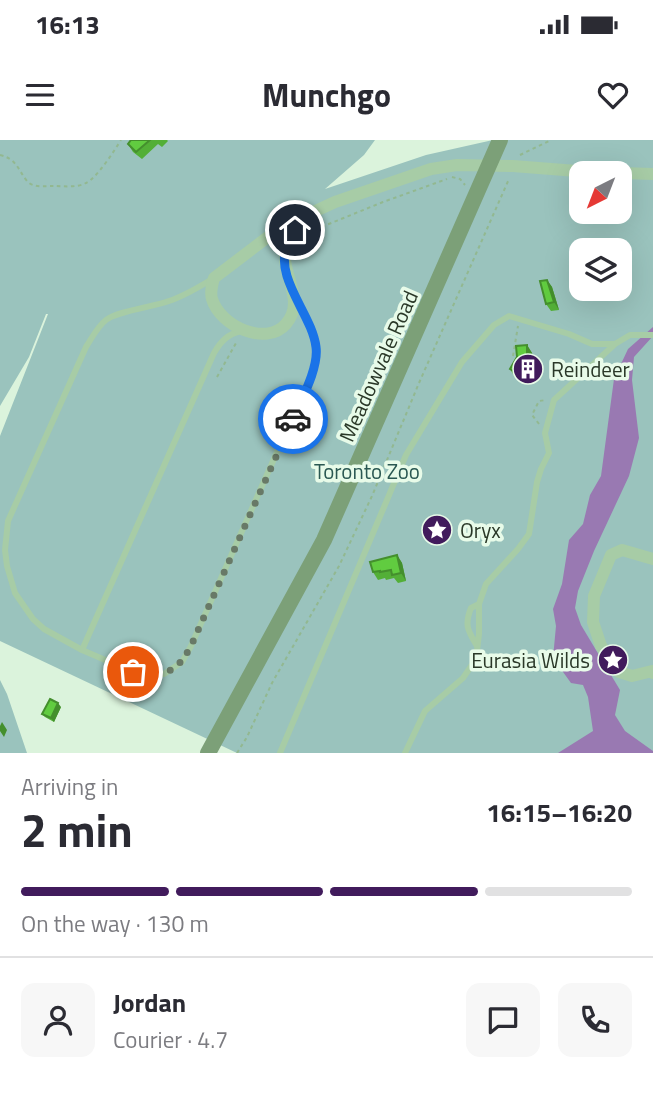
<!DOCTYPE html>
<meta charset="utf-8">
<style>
body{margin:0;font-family:"Titillium Web",sans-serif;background:#f7f7f7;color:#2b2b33;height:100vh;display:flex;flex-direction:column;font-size:26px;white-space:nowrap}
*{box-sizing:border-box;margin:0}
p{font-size:23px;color:#7c7c81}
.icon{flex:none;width:38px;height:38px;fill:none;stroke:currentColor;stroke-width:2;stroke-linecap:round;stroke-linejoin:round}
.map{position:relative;height:613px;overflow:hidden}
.drawer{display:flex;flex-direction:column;background:#fff;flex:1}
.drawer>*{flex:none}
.needle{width:46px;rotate:222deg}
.buttons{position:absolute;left:569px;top:21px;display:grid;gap:14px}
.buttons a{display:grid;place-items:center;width:63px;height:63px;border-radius:14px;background:#fff;box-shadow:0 7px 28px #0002;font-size:35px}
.pin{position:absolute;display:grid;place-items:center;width:60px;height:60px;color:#fff;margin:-30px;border:4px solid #fff;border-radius:50%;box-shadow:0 2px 7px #0007}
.courier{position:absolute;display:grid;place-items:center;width:70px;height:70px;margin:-35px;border:5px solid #1a73e8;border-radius:50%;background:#fff;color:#222;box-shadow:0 2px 9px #0007}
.head em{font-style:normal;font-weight:700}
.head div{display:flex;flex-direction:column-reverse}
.head{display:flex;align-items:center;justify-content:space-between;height:119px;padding:0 21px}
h1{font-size:46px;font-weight:700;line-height:52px}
.bar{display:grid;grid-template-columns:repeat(4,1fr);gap:10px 7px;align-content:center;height:84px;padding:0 21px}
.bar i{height:9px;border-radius:5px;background:#e1e1e2}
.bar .active{background:#411b5c}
.bar p{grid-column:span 4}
.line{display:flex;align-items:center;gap:18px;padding:0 21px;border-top:2px solid #e1e1e2}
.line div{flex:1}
.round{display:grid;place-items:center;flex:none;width:74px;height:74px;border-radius:14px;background:#f7f7f7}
.status{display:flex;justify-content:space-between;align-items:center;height:49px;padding:0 35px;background:#fff;direction:ltr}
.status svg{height:19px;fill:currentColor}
header{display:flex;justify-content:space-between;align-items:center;height:91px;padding:0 21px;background:#fff;font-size:32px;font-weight:700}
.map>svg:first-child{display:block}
</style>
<div class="status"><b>16:13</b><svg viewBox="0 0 49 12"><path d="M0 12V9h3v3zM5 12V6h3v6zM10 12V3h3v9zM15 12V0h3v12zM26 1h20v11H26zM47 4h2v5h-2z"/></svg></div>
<header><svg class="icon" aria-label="menu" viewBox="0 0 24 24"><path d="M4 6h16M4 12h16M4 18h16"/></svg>Munchgo<svg class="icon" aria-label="heart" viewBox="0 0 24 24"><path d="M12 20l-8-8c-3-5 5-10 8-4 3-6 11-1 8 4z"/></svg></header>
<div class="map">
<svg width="653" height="613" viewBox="0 0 653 613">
<rect width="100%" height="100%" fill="#dbf3dc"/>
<path fill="#9ac3bd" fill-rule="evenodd" d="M0 0H375L364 15 325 49 426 15 493 0H653V613H237L0 501V296L48 174H46L29 217 0 266ZM581 33H620V72H581ZM581 110H620V149H581Z
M0 540 7 554 27 613H0Z"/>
<path fill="#9979b2" d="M653 187V196L634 217 632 240 639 298 629 336 594 411 578 451 575 468 581 485 620 550 615 575 625 591 653 611V613H558L593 591 588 557 583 545 571 543 553 518 556 486 553 469 562 444 569 400 583 384 590 355 601 336 614 239 628 209Z"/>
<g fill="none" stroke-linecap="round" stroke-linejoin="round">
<path stroke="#92b890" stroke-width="2" stroke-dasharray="3.5 3.5" stroke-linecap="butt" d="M0 15C17 19 18 30 27 41 33 48 44 46 53 46 63 46 77 48 86 43 97 38 114 11 121 0
M520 15 551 0
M452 37 460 39 465 45
M304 98 314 90 383 62 447 39
M513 216 518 186
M217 237 236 203
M539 284 532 275 539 261 546 260
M237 613 247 597 272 543 339 426 372 356 419 243 509 39"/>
<path stroke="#a7cca6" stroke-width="6" d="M214 138C199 147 185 156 169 161 153 167 117 171 106 180 97 187 92 198 86 207L8 381 5 410 7 426 15 453 33 479 44 489 82 510 133 532 151 534H164L182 522 191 506 313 231 317 208 310 187 296 160
M477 506C468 491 464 485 471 468L479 464
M82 510 214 213C221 201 228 194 241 191
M280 613 406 315 462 222 494 185 509 176 569 194 592 204H615L630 195H653
M405 613 425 571 463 538 476 519 479 494V464L486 444 518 409 529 394 537 342 541 329 549 313 545 293 554 260 615 204"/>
<path stroke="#a7cca6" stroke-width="12" d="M620 33 653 34
M307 74C300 83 290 95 286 106 279 132 307 160 286 184 266 207 220 186 212 159 210 152 212 145 214 138L281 87 335 62 431 29 457 25 513 26 602 33
M653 419 622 410 611 415 594 456 593 482 601 506 619 532 632 536 652 531 653 533"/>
<path stroke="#7ca078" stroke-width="16" d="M208 613 324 400 500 0"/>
</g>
<path fill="#53af37" d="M131 0H167L168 1 162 7 158 4 142 19 133 12 128 4Z
M547 140 552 147 559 170 551 171 546 164Z
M527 205 532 213 533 222 530 233 525 242 515 237 510 229 517 217Z
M397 415 402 423 406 441 398 443 394 438 386 440 385 438 378 440 373 432Z
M61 567 54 582 45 577 42 574Z"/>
<path fill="#448f2d" d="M547 140 552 147 559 170 554 162Z
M527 205 532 213 533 222 530 233 525 242 520 235Z
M397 415 402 423 406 441 401 433Z
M58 563 61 567 54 582 51 578Z
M2 582 7 590 4 597 0 591V586Z"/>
<path fill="#61cc40" stroke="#448f2d" stroke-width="2" d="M131 0H150L136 12 128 4Z
M547 140 554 162 546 164 540 141Z
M527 205V215L525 226 520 235 510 229 517 217 516 206Z
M397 415 401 433 392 435 391 430 380 432V431L373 432 370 422Z
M50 559 58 563 51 578 42 574Z"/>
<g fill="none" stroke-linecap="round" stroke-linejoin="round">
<path stroke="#687967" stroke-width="7" stroke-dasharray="0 12.6" d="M133 532C165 536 175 535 191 506L293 279"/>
<path stroke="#1a73e8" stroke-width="9" d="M293 279C301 260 319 228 316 207 312 174 274 139 287 104 289 99 293 94 295 90"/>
</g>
<defs>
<g id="building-disc" transform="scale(1.575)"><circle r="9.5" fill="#411b5c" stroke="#e8fbe9"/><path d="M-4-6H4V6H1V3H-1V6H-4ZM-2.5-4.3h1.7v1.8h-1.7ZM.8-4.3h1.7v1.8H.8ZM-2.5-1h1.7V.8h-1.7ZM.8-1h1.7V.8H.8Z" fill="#fff"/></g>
<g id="sight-disc" transform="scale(1.575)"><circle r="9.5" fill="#411b5c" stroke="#e8fbe9"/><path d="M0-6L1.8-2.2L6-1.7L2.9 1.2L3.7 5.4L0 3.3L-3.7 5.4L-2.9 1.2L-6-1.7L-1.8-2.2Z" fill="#fff"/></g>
</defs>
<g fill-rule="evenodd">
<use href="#building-disc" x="528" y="229"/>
<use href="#sight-disc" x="437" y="390"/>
<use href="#sight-disc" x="613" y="520"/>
</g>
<g text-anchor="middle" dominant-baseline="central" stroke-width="7" stroke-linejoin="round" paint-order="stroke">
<g font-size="21" fill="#2a3828" stroke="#e8fbe9">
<text transform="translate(378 226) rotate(-66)">Meadowvale Road</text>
</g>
<g font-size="21" fill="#2a3828" stroke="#e8fbe9" text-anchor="start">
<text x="551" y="229">Reindeer</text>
<text x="460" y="390">Oryx</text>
<text x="590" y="520" text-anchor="end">Eurasia Wilds</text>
</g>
<g font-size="21" fill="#2a5852" stroke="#e8fbe9">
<text x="367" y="331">Toronto Zoo</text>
</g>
</g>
</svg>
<div class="buttons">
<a><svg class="needle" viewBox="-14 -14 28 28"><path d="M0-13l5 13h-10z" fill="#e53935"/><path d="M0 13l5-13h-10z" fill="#7c7c81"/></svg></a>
<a><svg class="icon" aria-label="layers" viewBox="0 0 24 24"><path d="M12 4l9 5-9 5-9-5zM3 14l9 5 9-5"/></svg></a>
</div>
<div class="pin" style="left:133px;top:532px;background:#ea580c"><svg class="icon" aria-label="bag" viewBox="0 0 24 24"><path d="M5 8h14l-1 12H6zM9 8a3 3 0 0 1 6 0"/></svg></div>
<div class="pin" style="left:295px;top:90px;background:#1f2937"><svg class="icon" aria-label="home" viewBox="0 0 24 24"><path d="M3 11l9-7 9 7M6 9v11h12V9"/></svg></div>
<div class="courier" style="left:293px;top:279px"><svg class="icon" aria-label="car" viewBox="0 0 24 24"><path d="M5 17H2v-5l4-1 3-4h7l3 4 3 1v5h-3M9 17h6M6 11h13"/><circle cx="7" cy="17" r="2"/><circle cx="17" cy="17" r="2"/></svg></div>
</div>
<section class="drawer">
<div class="head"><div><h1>2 min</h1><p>Arriving in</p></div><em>16:15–16:20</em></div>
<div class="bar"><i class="active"></i><i class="active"></i><i class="active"></i><i></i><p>On the way · 130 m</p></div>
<div class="line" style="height:126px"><a class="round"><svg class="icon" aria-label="person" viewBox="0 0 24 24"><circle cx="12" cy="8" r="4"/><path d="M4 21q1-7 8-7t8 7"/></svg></a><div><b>Jordan</b><p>Courier · 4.7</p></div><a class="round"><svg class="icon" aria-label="chat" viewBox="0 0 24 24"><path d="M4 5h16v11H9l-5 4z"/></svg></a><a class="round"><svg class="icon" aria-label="phone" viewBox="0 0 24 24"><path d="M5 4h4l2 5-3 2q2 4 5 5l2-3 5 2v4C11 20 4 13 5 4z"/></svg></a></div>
</section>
